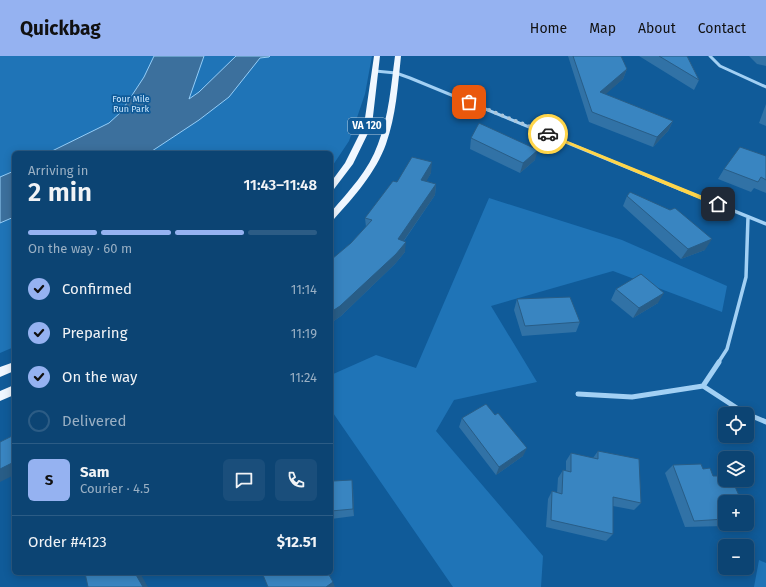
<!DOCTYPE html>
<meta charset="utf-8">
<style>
body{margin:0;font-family:"Fira Sans",sans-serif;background:#1a4e7b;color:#f1f3f6;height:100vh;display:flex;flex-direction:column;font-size:15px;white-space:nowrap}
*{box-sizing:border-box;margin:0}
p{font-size:13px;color:#9ab0c4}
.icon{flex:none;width:22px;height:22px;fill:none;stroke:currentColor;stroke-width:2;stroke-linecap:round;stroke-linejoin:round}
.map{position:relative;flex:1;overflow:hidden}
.details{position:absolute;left:12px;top:95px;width:321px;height:424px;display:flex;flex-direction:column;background:#0c4473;border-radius:6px;box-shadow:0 2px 10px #0003,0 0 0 1px #2c5c85}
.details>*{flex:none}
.tools{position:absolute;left:718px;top:351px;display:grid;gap:8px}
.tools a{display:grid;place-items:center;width:36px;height:36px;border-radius:6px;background:#0c4473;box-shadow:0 2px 10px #0003,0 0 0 1px #2c5c85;font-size:20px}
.pin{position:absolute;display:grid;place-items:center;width:34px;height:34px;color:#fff;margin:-17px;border-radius:8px;box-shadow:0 2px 6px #0006}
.courier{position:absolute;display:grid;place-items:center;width:40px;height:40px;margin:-20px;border:3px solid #ffd54a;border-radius:50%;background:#fff;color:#222;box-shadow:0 1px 5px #0007}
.head em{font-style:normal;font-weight:600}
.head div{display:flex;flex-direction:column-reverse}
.head{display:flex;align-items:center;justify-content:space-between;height:68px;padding:0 16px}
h1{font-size:26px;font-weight:600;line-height:30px}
.bar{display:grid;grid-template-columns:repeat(4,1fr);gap:6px 4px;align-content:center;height:48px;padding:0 16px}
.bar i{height:5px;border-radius:3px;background:#2c5c85}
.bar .current{background:#95b2f1}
.bar p{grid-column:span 4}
.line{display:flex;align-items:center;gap:10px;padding:0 16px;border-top:1px solid #2c5c85}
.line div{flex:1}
.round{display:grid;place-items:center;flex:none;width:42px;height:42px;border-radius:6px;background:#1a4e7b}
ol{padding:0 16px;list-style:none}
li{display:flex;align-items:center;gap:12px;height:44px}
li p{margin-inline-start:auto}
li .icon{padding:4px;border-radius:50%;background:#95b2f1;color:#111;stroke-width:4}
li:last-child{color:#9ab0c4}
li i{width:22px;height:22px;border:2px solid #2c5c85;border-radius:50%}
header{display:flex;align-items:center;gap:24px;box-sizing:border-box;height:56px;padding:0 20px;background:#95b2f1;color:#111}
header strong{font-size:19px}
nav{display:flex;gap:22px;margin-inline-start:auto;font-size:14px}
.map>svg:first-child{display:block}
</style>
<header>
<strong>Quickbag</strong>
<nav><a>Home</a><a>Map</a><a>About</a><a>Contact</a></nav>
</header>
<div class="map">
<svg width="766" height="531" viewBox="0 0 766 531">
<rect width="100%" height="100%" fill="#105b99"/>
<path fill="#1f74b7" d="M0 0H372L365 38 349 85 331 112V97H14V291L0 297Z
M489 142 622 184 727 230 722 256 613 215 491 250 537 326 454 344 436 375 543 500 541 531H453L331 354V319L376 299 416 312Z
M759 504 766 507V531H754Z"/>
<path fill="#3c709d" stroke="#94cdf8" d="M154 0H204L189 43 199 36 236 0H270L269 1 260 2 229 41 199 64 149 97H48L109 67 121 56 144 21Z
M14 115V161L0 167V121Z"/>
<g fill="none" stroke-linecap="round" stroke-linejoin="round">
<path stroke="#a2d0f4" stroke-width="3" d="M710 0 720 10 766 31
M375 15 396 17 410 22 682 134"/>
<path stroke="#a2d0f4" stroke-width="3.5" d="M680 133 766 168
M718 307 727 293 746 221 748 161"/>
<path stroke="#a2d0f4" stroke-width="5" d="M703 330 746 358
M578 338 632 341 703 330 719 306
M747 358 766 366"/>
<path fill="#f0f7ff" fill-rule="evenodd" d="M374 0H380L372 69 353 108 334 133 331 134V126L345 107 364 69Z
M395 0H401C398 29 396 60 386 88 376 116 354 141 334 163L331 164V156C349 135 369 114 378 88 389 60 391 29 395 0Z
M14 306V315L0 321V311Z
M14 329V339L0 345V335Z"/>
</g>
<path fill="#3172a6" d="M568 0H621L627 13 623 23 605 38 673 65 668 75 653 91 589 66Z
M639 0H687L699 24 694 34Z
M749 0H766V10L757 8Z
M766 48V70L759 67Z
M471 82 535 104 520 117 470 93Z
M766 100V137L754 132 751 136 718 123 724 113Z
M431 117 426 125 436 128 435 139 404 185 405 196 395 208 341 260 331 267V203H332L351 187 366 171 365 162 397 126Z
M627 140 705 194 681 203 623 150Z
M616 233 658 247 633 262 611 244Z
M517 243 580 266 576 276 522 280 514 254Z
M462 362 523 400 496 419 459 371Z
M598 395 641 447 634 454 613 450V478L606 485 546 471 548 443 552 435 557 437 558 422 563 414 566 415V405L571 397 593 402Z
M673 409 703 413 725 446V468H727L725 470 685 471 665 417Z
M331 411 334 419V425L353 432 354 460 331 463Z"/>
<path fill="#285d87" d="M627 13 623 23 597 46 600 36Z
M673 65 668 75 653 91 657 81Z
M538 94 535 104 520 117 523 107Z
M432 106 431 117 421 135V124Z
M436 128 435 139 398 193V183Z
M712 183 705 194 681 203 688 193Z
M406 186 405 196 395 208 341 260 331 267V256Z
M664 237 658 247 633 262 639 252Z
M527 392 523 400 496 419 499 411Z
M14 406V419L0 426V413Z
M333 411 334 419V433L333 425Z
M352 424 353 432 354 460 353 453Z
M135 517H140L148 531H143Z
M333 526 335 531H326Z"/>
<path fill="#3985c1" stroke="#285d87" d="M573 0H621L627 13 600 36 673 65 657 81 592 56Z
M659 0H687L699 24Z
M479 67 538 94 523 107 471 82Z
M740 91 766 100V124L761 121 758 126 724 113Z
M412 101 432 106 421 124 436 128 398 183 406 186 396 198 340 250 331 256V203H332L351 187 372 164 365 162 393 125 397 126Z
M630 136 670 154 675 152 712 183 688 193 627 140Z
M641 218 664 237 639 252 616 233Z
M570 241 580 266 525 270 517 243Z
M486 348 495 359 498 357 527 392 499 411 462 362Z
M14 379V406L0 413V386Z
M598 395 639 403 641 447 613 441V478L551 464 552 435 562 438 563 414 571 416V397L598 403Z
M701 408 703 413 710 412 713 420H725V424H732L742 446H725V463L694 465 673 409Z
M331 411H333V425L352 424 353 453 331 455Z
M85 517H135L143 531H88Z
M266 517H328L333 526 326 531H268L263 519Z"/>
<path fill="#ffd54a" d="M548 77 720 147 721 148 716 150 546 79Z"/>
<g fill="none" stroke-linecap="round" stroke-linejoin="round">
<path stroke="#abc6db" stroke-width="4" stroke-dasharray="0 7.2" d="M469 46 548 78"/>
</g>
<g text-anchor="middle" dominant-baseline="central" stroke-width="3.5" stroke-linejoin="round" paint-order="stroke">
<g font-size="9" fill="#cbe7fe" stroke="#105b99">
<text x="131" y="43">Four Mile<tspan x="131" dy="10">Run Park</tspan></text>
</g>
<rect fill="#105b99" stroke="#b7cee0" stroke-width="1" x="348" y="62" width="38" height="16" rx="3"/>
<g font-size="10" font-weight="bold" fill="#fff">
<text x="367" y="70">VA 120</text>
</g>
</g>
</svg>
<div class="tools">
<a><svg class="icon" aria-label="locate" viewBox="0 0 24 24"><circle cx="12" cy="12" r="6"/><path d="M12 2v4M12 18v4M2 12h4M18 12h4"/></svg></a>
<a><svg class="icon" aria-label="layers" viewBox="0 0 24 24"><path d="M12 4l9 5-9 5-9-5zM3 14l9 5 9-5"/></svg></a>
<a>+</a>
<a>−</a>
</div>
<div class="pin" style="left:469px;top:46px;background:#ea580c"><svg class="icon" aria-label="bag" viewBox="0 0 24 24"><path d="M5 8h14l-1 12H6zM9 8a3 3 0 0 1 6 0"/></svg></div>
<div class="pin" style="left:718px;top:148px;background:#1f2937"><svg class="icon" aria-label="home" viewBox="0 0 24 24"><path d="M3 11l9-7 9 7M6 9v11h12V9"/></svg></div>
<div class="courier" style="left:548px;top:78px"><svg class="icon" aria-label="car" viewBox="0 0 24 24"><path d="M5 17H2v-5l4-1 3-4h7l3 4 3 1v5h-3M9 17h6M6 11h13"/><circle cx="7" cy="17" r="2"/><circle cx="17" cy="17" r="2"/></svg></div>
<section class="details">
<div class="head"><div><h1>2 min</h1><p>Arriving in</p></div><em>11:43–11:48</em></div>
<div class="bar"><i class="current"></i><i class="current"></i><i class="current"></i><i></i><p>On the way · 60 m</p></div>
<ol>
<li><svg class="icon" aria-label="check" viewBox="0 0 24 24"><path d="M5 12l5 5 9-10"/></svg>Confirmed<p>11:14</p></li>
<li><svg class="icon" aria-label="check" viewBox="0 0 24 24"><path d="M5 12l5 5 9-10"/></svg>Preparing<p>11:19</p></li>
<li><svg class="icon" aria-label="check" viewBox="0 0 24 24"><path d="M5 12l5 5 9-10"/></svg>On the way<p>11:24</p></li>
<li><i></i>Delivered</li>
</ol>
<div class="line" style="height:72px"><b class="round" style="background:#95b2f1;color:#111">S</b><div><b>Sam</b><p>Courier · 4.5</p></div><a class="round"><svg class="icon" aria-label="chat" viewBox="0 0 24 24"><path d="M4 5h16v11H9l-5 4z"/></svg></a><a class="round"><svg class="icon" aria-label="phone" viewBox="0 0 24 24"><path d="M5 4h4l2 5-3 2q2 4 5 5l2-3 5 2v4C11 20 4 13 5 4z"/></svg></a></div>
<div class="line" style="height:52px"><div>Order #4123</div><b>$12.51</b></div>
</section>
</div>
